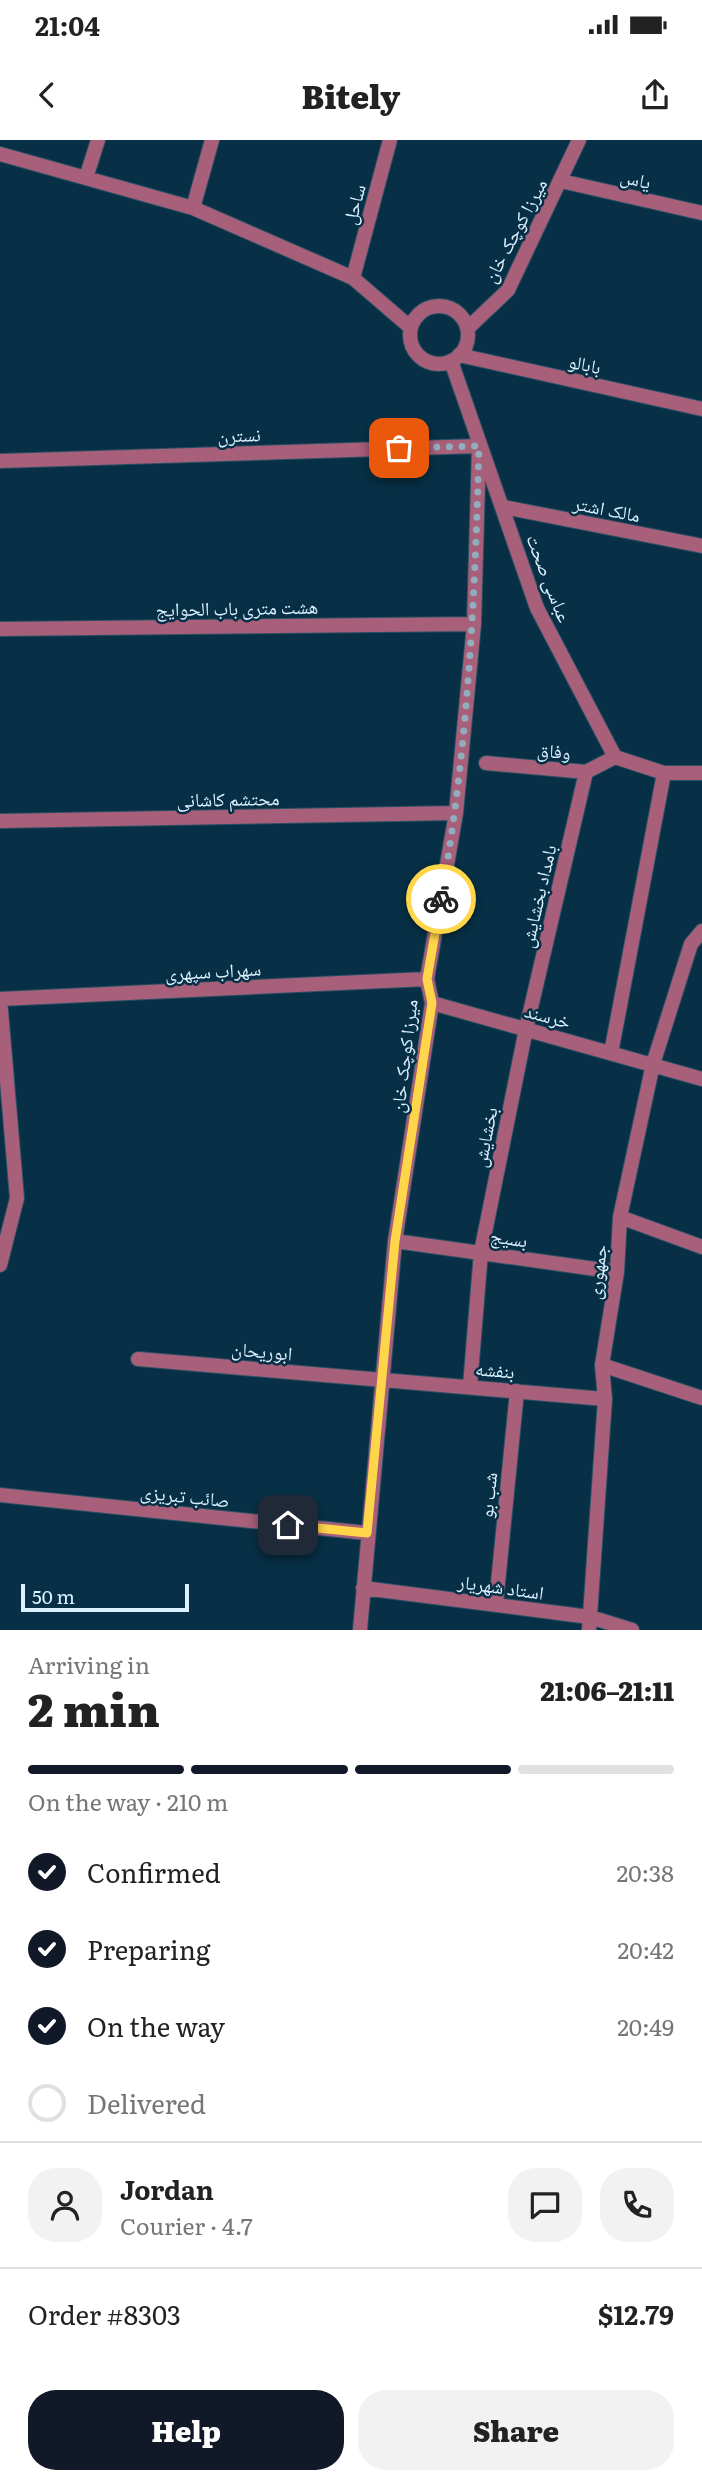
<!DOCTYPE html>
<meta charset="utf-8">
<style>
body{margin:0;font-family:Literata,"Noto Naskh Arabic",serif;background:#f2f2f2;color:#222;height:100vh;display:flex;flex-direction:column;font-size:26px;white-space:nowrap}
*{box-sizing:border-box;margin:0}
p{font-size:23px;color:#767676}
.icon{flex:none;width:38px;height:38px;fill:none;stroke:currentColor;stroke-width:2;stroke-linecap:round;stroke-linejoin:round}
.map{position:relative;height:1490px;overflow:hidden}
.side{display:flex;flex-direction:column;background:#fff;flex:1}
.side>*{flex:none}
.scale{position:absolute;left:21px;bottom:18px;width:168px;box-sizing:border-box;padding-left:7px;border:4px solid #dcf1ff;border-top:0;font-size:19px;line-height:24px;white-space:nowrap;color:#dcf1ff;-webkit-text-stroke:5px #073046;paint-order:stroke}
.pin{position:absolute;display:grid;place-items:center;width:60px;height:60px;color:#fff;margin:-30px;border-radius:14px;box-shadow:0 4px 10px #0006}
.courier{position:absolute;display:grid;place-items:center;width:70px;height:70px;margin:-35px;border:5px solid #ffd54a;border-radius:50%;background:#fff;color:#222;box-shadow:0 2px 9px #0007}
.headline em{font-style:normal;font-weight:800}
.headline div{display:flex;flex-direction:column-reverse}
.headline{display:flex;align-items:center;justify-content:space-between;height:119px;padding:0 28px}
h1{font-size:46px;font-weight:800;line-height:52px}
.bar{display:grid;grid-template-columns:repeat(4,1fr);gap:10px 7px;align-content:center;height:84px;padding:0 28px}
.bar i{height:9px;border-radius:5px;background:#e0e0e0}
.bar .active{background:#111827}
.bar p{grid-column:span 4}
.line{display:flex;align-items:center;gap:18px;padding:0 28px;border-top:2px solid #e0e0e0}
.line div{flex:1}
.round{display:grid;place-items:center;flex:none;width:74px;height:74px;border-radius:28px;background:#f2f2f2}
ol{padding:0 28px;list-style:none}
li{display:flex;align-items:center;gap:21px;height:77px}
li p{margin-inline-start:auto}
li .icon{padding:7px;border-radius:50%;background:#111827;color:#fff;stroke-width:4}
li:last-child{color:#767676}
li i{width:38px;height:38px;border:4px solid #e0e0e0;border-radius:50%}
.cta{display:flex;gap:14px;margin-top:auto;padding:14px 28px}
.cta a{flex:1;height:80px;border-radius:28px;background:#111827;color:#fff;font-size:28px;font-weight:800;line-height:80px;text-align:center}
.cta a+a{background:#f2f2f2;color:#222}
.status{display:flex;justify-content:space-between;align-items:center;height:49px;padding:0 35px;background:#fff;direction:ltr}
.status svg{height:19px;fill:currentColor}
header{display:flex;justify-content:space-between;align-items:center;height:91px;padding:0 28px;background:#fff;font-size:32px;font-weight:800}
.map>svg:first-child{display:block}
</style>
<div class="status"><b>21:04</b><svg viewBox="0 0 49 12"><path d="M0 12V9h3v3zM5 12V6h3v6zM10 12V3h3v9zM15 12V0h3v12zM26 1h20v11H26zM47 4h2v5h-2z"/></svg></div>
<header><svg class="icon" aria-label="back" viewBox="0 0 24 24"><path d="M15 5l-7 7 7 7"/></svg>Bitely<svg class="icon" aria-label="share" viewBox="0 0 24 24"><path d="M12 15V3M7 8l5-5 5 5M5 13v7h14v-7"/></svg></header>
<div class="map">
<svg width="702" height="1490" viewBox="0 0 702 1490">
<rect width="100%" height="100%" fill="#073046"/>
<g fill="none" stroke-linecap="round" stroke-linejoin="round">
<g stroke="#294f64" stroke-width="16">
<path id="minor" d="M0 14 193 68 353 138 411 188
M86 38 98 0
M561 41 702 73
M193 68 212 0
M353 138 390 0
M410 195a29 29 0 1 1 58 0a29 29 0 1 1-58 0Z
M468 188 508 150 579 0
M459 215 702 269
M451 221 537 468 615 617 664 633H702
M0 321 479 306 474 484 456 673 427 839 432 863 395 1101 360 1490
M504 367 702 406
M0 489 474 484
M486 623 586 632 615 617
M0 681 456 673
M0 859 427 839
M0 859 17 1058 0 1125
M432 863 702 939
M611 913 664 633
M620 1077 702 1107
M395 1101 617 1132
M138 1219 605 1259
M602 1225 702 1258
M470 1246 481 1112 526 889 586 632
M0 1355 367 1393
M363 1448 590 1477 632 1490
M496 1463 517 1251
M589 1490 605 1259 602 1225 617 1132 620 1077 653 924 691 804 702 791"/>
</g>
<use href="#minor" stroke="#a85f79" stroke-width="14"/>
</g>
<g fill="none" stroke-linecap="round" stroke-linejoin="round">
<path stroke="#91adbe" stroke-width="7" stroke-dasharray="0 12.6" d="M399 308 479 306C475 458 468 609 441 759"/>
<path stroke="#ffd54a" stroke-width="9" d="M288 1385 367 1393 395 1101 432 863 427 839 441 759"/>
</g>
<g text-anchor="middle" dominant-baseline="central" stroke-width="5" stroke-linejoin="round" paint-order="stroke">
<g font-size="19" fill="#dcf1ff" stroke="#073046">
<text transform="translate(636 38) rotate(13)">یاس</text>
<text transform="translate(353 64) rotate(-75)">ساحل</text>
<text transform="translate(514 90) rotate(-62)">میرزا کوچک خان</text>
<text transform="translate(585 223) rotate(12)">بابالو</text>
<text transform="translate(239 294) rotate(-2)">نسترن</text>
<text transform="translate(607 368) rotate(11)">مالک اشتر</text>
<text transform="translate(550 438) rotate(69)">عباسی صحت</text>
<text transform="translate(237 467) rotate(-1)">هشت متری باب الحوایج</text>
<text transform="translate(554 610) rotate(5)">وفاق</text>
<text transform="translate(228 658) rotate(-1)">محتشم کاشانی</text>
<text transform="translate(537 756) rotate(-77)">بامداد بخشایش</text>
<text transform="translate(213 830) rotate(-3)">سهراب سپهری</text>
<text transform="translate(548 875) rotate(15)">خرسند</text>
<text transform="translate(403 916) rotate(-83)">میرزا کوچک خان</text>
<text transform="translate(484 997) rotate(-79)">بخشایش</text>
<text transform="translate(509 1097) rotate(8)">بسیج</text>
<text transform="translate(596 1132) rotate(-83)">جمهوری</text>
<text transform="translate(262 1210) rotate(5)">ابوریحان</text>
<text transform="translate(495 1229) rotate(5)">بنفشه</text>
<text transform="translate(185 1355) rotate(6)">صائب تبریزی</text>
<text transform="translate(487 1355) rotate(-84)">شب بو</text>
<text transform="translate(501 1446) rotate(8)">استاد شهریار</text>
</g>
</g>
</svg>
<div class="scale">50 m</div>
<div class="pin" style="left:399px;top:308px;background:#ea580c"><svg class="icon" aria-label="bag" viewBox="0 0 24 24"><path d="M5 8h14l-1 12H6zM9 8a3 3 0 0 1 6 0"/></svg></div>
<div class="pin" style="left:288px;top:1385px;background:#1f2937"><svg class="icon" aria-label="home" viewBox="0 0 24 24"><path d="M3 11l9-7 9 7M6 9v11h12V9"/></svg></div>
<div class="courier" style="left:441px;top:759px"><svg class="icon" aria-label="bike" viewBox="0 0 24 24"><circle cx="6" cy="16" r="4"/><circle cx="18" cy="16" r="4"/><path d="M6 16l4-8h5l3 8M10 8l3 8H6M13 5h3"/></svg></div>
</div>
<section class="side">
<div class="headline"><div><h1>2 min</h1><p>Arriving in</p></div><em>21:06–21:11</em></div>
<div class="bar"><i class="active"></i><i class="active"></i><i class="active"></i><i></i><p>On the way · 210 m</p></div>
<ol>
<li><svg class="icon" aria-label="check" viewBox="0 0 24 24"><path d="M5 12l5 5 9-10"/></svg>Confirmed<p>20:38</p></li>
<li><svg class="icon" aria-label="check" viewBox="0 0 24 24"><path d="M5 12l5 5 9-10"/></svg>Preparing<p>20:42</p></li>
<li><svg class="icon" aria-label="check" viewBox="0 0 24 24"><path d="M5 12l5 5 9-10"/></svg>On the way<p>20:49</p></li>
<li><i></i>Delivered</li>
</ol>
<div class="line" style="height:126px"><a class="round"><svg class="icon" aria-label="person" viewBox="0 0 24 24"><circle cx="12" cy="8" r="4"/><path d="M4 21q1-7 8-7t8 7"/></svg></a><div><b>Jordan</b><p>Courier · 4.7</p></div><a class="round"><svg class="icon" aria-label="chat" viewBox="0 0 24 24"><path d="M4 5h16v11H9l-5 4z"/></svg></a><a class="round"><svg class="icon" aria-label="phone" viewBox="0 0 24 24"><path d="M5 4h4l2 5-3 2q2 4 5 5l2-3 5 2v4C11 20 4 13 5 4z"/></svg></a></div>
<div class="line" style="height:91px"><div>Order #8303</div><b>$12.79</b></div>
<div class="cta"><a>Help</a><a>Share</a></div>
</section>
